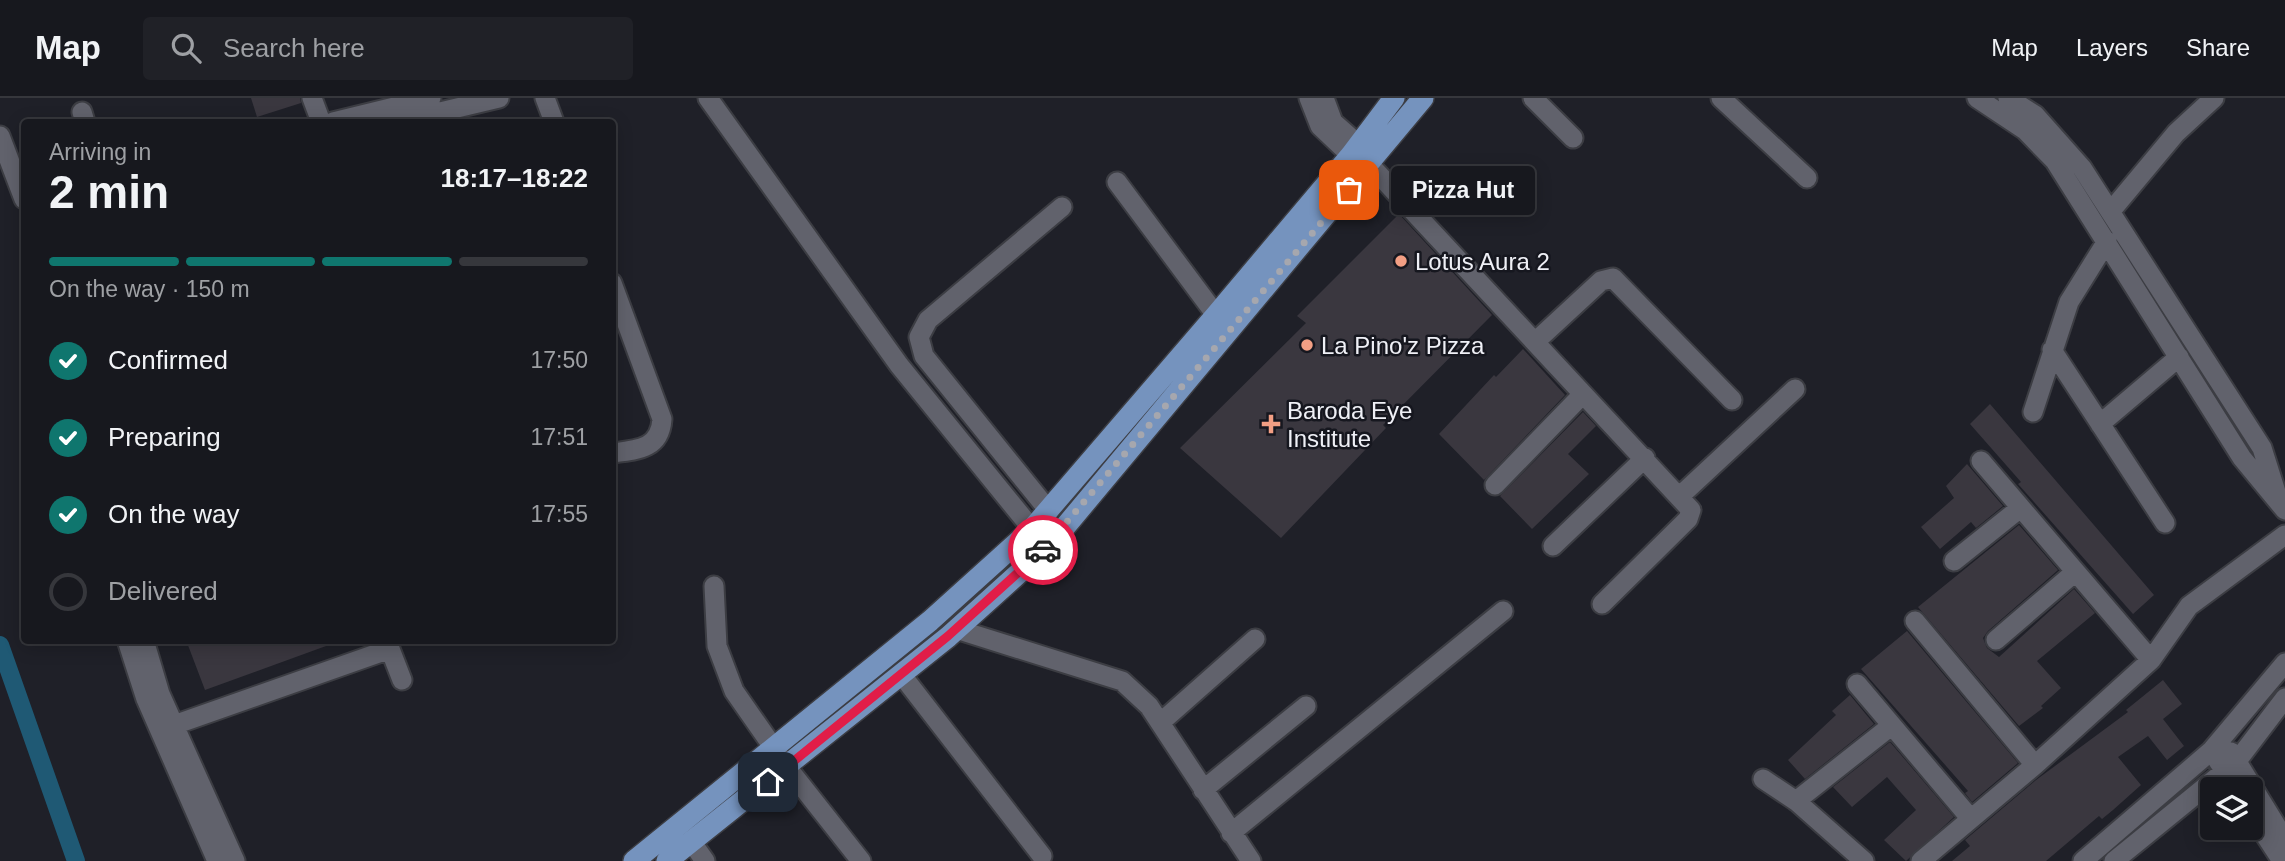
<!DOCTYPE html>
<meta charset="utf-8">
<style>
body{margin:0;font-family:Arial,sans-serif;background:#202127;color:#f1f3f6;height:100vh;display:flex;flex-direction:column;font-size:26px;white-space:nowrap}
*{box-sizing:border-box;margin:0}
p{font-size:23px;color:#9ea0a4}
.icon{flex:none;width:38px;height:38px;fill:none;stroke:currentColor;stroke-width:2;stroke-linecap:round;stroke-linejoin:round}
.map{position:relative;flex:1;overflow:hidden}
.sheet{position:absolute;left:21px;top:21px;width:595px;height:525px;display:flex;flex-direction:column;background:#17181e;border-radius:7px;box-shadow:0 4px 18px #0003,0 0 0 2px #36373c}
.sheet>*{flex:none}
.controls{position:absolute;left:2200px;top:679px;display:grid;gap:14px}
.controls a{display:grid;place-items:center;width:63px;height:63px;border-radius:7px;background:#17181e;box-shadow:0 4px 18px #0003,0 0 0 2px #36373c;font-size:35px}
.pin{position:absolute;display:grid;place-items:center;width:60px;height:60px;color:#fff;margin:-30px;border-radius:14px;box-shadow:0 4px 10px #0006}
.courier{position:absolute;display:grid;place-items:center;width:70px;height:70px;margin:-35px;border:5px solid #e11d48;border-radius:50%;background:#fff;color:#222;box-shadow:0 2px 9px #0007}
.bubble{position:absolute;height:49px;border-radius:7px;background:#17181e;box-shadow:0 4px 18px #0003,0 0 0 2px #36373c;font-size:23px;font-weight:700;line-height:49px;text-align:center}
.overview em{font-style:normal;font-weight:700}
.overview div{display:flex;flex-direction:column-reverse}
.overview{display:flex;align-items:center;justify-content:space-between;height:119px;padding:0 28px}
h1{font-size:46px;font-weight:700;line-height:52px}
.bar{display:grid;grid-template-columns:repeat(4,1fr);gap:10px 7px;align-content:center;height:84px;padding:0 28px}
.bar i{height:9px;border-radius:5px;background:#36373c}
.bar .on{background:#0f766e}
.bar p{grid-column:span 4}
ol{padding:0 28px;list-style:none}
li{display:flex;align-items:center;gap:21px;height:77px}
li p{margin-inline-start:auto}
li .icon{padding:7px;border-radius:50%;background:#0f766e;color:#fff;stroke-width:4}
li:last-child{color:#9ea0a4}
li i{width:38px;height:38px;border:4px solid #36373c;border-radius:50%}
header{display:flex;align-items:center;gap:42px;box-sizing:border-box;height:98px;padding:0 35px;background:#17181e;border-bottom:2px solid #36373c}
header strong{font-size:33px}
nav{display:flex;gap:38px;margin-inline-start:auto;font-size:24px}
.search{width:490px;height:63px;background:#202127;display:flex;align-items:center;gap:18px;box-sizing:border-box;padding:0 24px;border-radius:7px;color:#9ea0a4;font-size:26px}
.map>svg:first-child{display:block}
</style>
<header>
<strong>Map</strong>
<div class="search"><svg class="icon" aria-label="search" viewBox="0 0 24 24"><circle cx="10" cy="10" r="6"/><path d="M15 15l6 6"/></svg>Search here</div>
<nav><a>Map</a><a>Layers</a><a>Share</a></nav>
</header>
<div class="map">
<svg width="2285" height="763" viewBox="0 0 2285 763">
<rect width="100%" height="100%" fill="#1f2028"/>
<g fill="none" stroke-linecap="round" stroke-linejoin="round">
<path stroke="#1f5974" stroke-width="18" d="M0 547 76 763"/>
</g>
<path fill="#3a373f" d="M251 0H300L301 5 257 19Z
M1399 116 1492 217 1383 327 1386 330 1281 440 1180 350 1306 225 1297 218Z
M1523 251 1565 297 1484 382 1439 336 1494 277 1496 279Z
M1990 306 2154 497 2133 516 2018 386 2021 384 1970 326Z
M1583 314 1596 328 1568 356 1589 376 1532 431 1500 398Z
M1967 366 2003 408 1976 430 1971 424 1940 451 1921 429 1954 400 1946 388Z
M2019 427 2058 472 1988 533 1983 540 1987 550 1999 559 2074 491 2095 515 2037 563 2061 590 2041 608 2043 610 2019 628 1918 509Z
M1907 533 2018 665 1972 704 1965 695 1968 693 1861 571Z
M186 542H336L337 544 205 592Z
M2163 582 2182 606 2163 621 2184 648 2167 662 2148 638 2118 659 2141 687 2113 712 2102 721 2099 718 2046 763H1952L1970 748 1965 742 2036 682 2128 614 2126 612Z
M1850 597 1874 626 1805 681 1788 662 1836 617 1832 613Z
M1890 644 1954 719 1906 763 1884 742 1916 712 1887 679 1852 709 1833 689Z"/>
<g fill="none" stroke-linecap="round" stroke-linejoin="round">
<g stroke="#3c3d43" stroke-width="23">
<path id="minor" d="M312 0 321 24
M545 0 554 24
M708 0 899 267 1032 431
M1309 0 1320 28 1361 67
M1324 0 1333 24 1350 39
M1533 0 1573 40
M1721 0 1807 80
M1977 0 2025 32 2055 63 2242 360 2285 412
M2008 0 2035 17 2082 70 2262 350 2276 394
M82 14 85 24
M333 24 431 0
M398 24 499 0
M0 38 24 101
M1370 67 1691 412 1688 421 1602 506
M1117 84 1216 217
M2111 113 2176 35 2214 0
M612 185 662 321C660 351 638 352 612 355
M1535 244 1601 183 1613 180 1732 302
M2052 252 2165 425
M2033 314 2069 204 2107 143
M2100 326 2179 259
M1495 387 1583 296
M1680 398 1795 291
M1049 413 924 258 919 239 928 222 1062 109
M1553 448 1645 360
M1954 463 2019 411
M714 488 717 548 734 593 787 669 861 763
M1915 523 2035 667
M956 531 1122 583 1149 608 1251 763
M127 542 146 601 217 763
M144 542 160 596 235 763
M1996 542 2074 475
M2151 562 2189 508 2285 437
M901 576 1042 758
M1857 586 1971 721
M1160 625 1255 541
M174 627 390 551 402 582
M2231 654 2285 742
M2218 663 2237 691
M1763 681 1796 703 1864 763
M1203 692 1306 608
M1796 703 1891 628
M2250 714 2282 763
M683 732 705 763
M1231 735 1503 513
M1921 763 2035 667 2151 562 1981 363
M2083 763 2211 653 2285 565
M2114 763 2237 663 2285 600"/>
</g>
<g stroke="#3c3d43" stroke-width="24">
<path id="major" d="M634 763 930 523 1032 431 1216 217 1351 57 1394 0
M667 763 948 539 1049 448 1423 0"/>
</g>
<use href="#minor" stroke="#61626c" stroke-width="19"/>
<use href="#major" stroke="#7593be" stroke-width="21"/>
</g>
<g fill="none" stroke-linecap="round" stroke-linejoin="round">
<path stroke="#a6a7ae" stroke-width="7" stroke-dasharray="0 12.6" d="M1043 452 1349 92"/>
<path stroke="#e11d48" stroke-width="9" d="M768 684 948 538 1043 452"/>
</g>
<g fill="#f39f84" stroke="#16171f" stroke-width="2.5">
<circle cx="1401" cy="163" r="7"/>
<circle cx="1307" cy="247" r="7"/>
<path d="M1267.5 315.5h7v7h7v7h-7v7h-7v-7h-7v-7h7z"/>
</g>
<g text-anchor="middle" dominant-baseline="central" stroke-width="5" stroke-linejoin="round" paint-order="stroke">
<g font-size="24" fill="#eff0f6" stroke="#16171f" text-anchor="start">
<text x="1415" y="163">Lotus Aura 2</text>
<text x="1321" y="247">La Pino'z Pizza</text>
<text x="1287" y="312">Baroda Eye<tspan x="1287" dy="28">Institute</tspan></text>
</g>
</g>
</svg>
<div class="controls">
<a><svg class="icon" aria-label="layers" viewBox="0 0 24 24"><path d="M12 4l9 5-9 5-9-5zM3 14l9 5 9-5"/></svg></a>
</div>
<div class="pin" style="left:1349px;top:92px;background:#ea580c"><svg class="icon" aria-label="bag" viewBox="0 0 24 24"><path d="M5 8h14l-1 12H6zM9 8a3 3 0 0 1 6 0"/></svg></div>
<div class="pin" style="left:768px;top:684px;background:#1f2937"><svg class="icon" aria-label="home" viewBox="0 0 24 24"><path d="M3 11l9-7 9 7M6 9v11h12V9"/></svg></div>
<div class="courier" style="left:1043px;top:452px"><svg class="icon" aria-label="car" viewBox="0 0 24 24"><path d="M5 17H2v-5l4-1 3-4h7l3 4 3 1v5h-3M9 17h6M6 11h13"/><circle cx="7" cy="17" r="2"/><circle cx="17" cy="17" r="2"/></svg></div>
<div class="bubble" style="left:1391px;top:68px;width:144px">Pizza Hut</div>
<section class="sheet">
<div class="overview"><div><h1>2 min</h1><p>Arriving in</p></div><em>18:17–18:22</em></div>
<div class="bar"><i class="on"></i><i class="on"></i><i class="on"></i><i></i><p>On the way · 150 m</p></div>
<ol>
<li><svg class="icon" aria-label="check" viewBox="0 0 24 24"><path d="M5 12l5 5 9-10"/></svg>Confirmed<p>17:50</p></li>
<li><svg class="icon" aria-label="check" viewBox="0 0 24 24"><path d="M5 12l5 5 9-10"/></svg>Preparing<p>17:51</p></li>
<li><svg class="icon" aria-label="check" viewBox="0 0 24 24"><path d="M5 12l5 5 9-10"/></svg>On the way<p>17:55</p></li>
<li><i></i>Delivered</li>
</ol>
</section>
</div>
